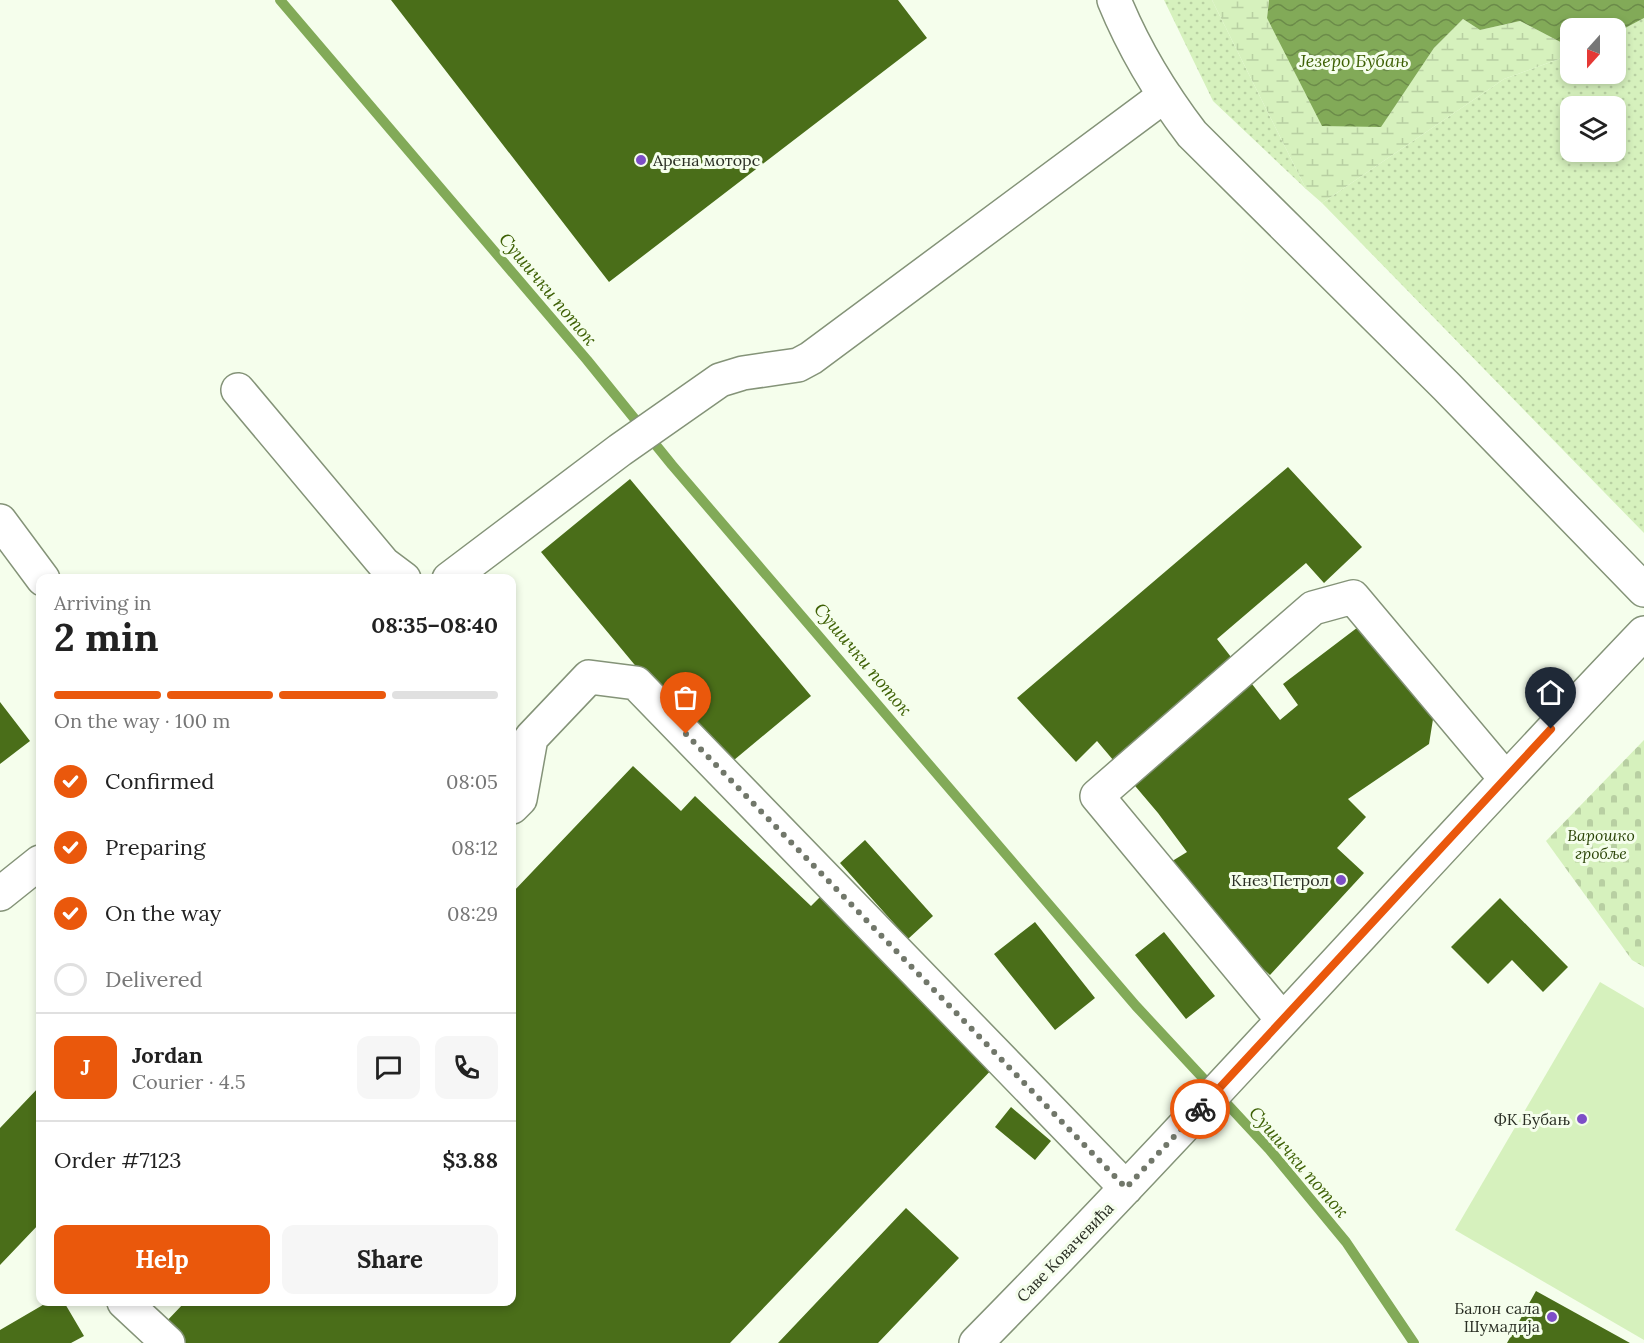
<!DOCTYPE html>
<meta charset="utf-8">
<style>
body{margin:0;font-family:Lora,serif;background:#f6f6f6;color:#222;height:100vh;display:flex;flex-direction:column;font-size:22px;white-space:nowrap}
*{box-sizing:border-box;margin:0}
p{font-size:20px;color:#767676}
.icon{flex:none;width:33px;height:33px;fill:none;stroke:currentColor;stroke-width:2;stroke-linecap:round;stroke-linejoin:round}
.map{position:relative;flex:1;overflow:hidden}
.sheet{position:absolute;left:36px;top:574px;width:480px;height:732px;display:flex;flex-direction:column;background:#fff;border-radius:12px;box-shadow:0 3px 9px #0003}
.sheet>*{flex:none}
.needle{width:39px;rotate:201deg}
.controls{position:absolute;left:1560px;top:18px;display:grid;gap:12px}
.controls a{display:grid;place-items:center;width:66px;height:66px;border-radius:12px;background:#fff;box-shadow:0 3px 9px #0003;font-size:30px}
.pin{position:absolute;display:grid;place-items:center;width:51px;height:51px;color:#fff;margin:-62px -26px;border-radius:50% 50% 50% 0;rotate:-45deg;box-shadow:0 0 6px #0007}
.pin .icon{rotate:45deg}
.courier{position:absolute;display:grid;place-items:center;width:60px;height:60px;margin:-30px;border:4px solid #ea580c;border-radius:50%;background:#fff;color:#222;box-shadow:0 2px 8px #0007}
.headline em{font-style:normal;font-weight:700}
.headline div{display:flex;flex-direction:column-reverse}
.headline{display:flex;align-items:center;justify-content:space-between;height:102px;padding:0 18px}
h1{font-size:39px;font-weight:700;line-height:45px}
.bar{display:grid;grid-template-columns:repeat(4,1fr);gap:9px 6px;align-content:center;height:72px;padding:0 18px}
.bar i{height:8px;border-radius:4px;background:#e0e0e0}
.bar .selected{background:#ea580c}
.bar p{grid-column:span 4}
.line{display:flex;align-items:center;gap:15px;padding:0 18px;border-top:2px solid #e0e0e0}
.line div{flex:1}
.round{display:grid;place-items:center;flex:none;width:63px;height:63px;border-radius:12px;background:#f6f6f6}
ol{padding:0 18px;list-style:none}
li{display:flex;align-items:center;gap:18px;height:66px}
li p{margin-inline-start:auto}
li .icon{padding:6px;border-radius:50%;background:#ea580c;color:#fff;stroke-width:4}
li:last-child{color:#767676}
li i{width:33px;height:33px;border:3px solid #e0e0e0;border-radius:50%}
.button{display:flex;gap:12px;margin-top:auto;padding:12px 18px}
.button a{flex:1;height:69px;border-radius:12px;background:#ea580c;color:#fff;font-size:24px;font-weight:700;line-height:69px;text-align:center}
.button a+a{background:#f6f6f6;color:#222}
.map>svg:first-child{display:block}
</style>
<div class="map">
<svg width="1644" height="1343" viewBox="0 0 1644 1343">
<defs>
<pattern id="grass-dots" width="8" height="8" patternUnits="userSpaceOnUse" patternTransform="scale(1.5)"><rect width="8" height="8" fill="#d6f1bd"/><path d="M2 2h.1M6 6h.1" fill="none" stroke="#b8cfa2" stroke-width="1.8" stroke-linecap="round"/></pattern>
<pattern id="wetland-marsh" width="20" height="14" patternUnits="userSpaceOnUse" patternTransform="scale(1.5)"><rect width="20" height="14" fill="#d6f1bd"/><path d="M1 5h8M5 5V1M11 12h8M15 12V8" fill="none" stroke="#b8cfa2"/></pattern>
<pattern id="cemetery-stones" width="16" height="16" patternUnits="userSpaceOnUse" patternTransform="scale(1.5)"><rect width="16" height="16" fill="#d6f1bd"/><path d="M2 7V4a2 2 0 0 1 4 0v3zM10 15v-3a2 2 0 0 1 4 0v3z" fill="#b8cfa2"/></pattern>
<pattern id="water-waves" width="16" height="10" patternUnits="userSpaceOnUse" patternTransform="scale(1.5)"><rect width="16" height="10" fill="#82aa58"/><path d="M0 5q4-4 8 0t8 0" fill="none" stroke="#6b8b49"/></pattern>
</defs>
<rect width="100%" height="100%" fill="#f5feec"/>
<path fill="url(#grass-dots)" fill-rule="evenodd" d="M1164 0H1212L1306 189 1213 101Z
M1644 18V533L1322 203 1504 79 1570 55V74H1616V33ZM1570 106H1616V152H1570Z"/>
<path fill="url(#wetland-marsh)" d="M1212 0H1269L1267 18 1381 126 1434 48 1463 19 1480 30 1520 21 1570 47V55L1504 79 1322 203 1306 189Z"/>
<path fill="url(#cemetery-stones)" d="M1644 740V967L1632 960 1546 841Z"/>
<path fill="#d6f1bd" d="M1600 982 1644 1008V1340L1455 1230Z"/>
<path fill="url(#water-waves)" d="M1269 0H1644V18L1616 33V28H1570V47L1520 21 1480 30 1463 19 1434 48 1381 127 1322 126 1267 18Z"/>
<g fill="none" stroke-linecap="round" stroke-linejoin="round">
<path stroke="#82aa58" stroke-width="10" d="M280 0 587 360 672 465 1136 1006 1269 1149 1346 1242 1414 1343"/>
</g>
<path fill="#4a6e19" d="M391 0H898L927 38 609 282Z
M1288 467 1362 547 1324 583 1306 563 1217 639 1280 720 1298 705 1283 684 1366 621 1434 713 1429 744 1348 799 1366 817 1337 848 1364 873 1270 975 1228 937 1169 863 1187 852 1158 813 1097 741 1076 762 1017 698Z
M630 479 811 696 722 770 541 552Z
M0 702 30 741 0 764Z
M633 766 681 811 695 796 811 906 821 896 997 1064 730 1343H183L163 1325 185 1302H512V893Z
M865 840 933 916 908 939 840 863Z
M1500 898 1568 967 1543 992 1512 960 1488 984 1451 947Z
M1035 922 1095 998 1055 1030 994 954Z
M1164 932 1215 996 1186 1019 1135 955Z
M40 1086V1223L0 1265V1128Z
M1011 1107 1051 1141 1035 1160 995 1127Z
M906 1208 959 1258 878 1343H778Z
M1536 1291 1630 1343H1507Z
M48 1302H64L84 1336 71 1343H0V1330Z"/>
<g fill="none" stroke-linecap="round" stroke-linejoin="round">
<g stroke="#849378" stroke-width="36">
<path id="minor" d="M1114 0C1134 49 1160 92 1192 134L1446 386 1644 590
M238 390 384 564 404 579
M0 521 43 579
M449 579 620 450 720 380 743 373 798 365 811 358 1164 96
M512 807 520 799 531 738 589 677 636 683 1126 1188
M0 894 40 862
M1282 1019 1097 796 1313 608 1353 597 1505 778
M124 1302 168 1343
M976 1343C1204 1112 1419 868 1644 633"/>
</g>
<use href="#minor" stroke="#fff" stroke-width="33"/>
</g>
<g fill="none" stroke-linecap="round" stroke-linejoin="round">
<path stroke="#71776a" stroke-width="6" stroke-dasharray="0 10.8" d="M686 734 1126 1188 1200 1109"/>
<path stroke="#ea580c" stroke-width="8" d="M1200 1109 1551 729"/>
</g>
<g fill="#7d4ec7" stroke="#f5feec" stroke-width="2">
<circle cx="641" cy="160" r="6"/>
<circle cx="1341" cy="880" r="6"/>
<circle cx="1582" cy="1119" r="6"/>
<circle cx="1552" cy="1317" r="6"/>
</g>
<g text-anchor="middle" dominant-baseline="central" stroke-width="6" stroke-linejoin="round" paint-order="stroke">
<g font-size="16" fill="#2a2f24" stroke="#f5feec" text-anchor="end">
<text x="653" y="160" text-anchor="start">Арена моторс</text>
<text x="1329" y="880">Кнез Петрол</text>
<text x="1570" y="1119">ФК Бубањ</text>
<text x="1540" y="1308">Балон сала<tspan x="1540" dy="18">Шумадија</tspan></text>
</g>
<g font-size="16" font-style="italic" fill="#2c4508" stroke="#f5feec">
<text x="1601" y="835">Варошко<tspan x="1601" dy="18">гробље</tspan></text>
</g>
<g font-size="16" fill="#2a2f24" stroke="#f5feec">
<text transform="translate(1065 1252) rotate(-46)">Саве Ковачевића</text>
</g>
<g font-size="18" font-style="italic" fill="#3e6105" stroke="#f5feec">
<text x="1354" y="60">Језеро Бубањ</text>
<text transform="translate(548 289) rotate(50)">Сушички поток</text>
<text transform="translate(863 659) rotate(50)">Сушички поток</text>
<text transform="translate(1299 1162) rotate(49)">Сушички поток</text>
</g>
</g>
</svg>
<div class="controls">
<a><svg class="needle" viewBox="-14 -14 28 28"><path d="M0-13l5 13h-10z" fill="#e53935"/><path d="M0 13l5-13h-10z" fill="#767676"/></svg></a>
<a><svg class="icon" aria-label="layers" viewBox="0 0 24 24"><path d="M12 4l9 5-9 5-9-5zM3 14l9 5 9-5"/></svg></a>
</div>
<div class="pin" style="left:686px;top:734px;background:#ea580c"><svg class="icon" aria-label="bag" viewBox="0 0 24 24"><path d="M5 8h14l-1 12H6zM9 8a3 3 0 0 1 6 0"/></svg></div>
<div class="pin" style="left:1551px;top:729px;background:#1f2937"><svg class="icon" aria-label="home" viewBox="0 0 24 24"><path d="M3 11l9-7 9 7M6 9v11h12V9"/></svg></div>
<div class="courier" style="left:1200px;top:1109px"><svg class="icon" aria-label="bike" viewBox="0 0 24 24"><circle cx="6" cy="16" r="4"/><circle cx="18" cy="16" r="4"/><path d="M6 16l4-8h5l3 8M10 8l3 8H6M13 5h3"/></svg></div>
<section class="sheet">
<div class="headline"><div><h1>2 min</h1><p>Arriving in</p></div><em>08:35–08:40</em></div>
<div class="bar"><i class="selected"></i><i class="selected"></i><i class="selected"></i><i></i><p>On the way · 100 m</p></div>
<ol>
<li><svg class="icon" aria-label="check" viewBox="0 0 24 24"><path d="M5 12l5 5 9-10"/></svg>Confirmed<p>08:05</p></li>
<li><svg class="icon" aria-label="check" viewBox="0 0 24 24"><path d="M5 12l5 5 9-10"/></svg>Preparing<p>08:12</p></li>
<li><svg class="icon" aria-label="check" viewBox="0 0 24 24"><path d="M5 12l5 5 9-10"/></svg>On the way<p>08:29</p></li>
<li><i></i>Delivered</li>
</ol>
<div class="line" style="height:108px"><b class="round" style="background:#ea580c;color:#fff">J</b><div><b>Jordan</b><p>Courier · 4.5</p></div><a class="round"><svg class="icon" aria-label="chat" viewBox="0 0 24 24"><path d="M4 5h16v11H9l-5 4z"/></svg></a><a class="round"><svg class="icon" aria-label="phone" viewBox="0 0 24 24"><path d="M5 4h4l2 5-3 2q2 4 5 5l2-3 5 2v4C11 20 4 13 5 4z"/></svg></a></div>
<div class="line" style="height:78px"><div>Order #7123</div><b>$3.88</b></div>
<div class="button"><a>Help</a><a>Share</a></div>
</section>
</div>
